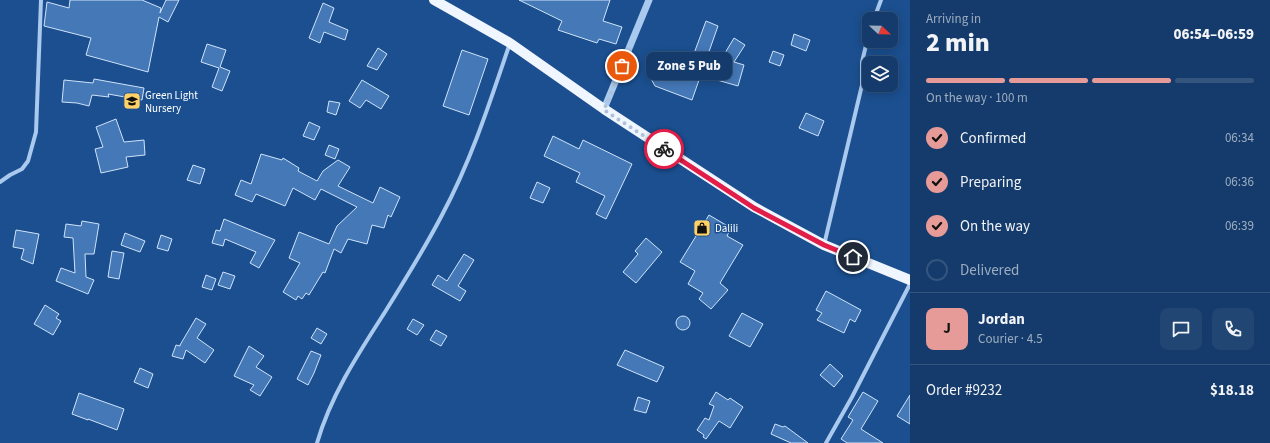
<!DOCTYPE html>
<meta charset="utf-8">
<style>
body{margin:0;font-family:"Source Sans 3",sans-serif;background:#214673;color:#f1f3f6;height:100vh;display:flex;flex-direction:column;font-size:15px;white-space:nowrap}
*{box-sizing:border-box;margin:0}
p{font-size:13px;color:#9dadc1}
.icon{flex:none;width:22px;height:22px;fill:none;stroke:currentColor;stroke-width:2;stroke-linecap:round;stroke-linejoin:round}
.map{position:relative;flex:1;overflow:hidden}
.side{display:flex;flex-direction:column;background:#143b6b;width:360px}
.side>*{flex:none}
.needle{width:26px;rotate:112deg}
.buttons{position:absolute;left:862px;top:12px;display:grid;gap:8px}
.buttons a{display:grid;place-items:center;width:36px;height:36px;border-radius:8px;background:#143b6b;box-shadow:0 2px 10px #0003,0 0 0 1px #33557e;font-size:20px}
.pin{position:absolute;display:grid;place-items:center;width:34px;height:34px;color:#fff;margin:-17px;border:2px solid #fff;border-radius:50%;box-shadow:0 1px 4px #0007}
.courier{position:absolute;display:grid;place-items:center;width:40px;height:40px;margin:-20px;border:3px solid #e11d48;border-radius:50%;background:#fff;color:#222;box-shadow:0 1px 5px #0007}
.bubble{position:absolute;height:28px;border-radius:8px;background:#143b6b;box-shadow:0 2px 10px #0003,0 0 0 1px #33557e;font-size:13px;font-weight:800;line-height:28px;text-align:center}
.overview em{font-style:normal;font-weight:800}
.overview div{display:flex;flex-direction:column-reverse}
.overview{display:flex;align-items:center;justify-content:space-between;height:68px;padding:0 16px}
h1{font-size:26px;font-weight:800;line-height:30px}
.bar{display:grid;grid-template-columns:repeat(4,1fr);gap:6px 4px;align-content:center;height:48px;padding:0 16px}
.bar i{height:5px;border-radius:3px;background:#33557e}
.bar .active{background:#e69b98}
.bar p{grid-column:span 4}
.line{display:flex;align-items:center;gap:10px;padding:0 16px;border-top:1px solid #33557e}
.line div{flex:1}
.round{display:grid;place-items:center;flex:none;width:42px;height:42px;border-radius:8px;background:#214673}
ol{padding:0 16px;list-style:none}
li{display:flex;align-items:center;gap:12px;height:44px}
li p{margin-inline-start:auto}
li .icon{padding:4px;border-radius:50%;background:#e69b98;color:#111;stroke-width:4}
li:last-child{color:#9dadc1}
li i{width:22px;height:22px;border:2px solid #33557e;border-radius:50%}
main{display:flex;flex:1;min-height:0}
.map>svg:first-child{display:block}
</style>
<main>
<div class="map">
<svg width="910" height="443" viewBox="0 0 910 443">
<rect width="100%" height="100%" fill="#1b4f8f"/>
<path fill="#4478b7" stroke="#cfe3fa" d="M70 0H142L161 8 160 13 166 0H179L168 22 159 17 148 72 86 55 91 38 44 26 47 2 69 8Z
M519 0H610L603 21 622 27 616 44 599 39 597 43 558 30 562 21Z
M323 3 334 8 329 22 348 30 345 40 324 32 320 43 309 38Z
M706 21 718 26 692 100 655 86 646 70 649 61 686 75Z
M794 34 810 40 806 51 791 45Z
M734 38 745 45 734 62 744 65 738 86 710 78Z
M207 44 226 50 220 67 230 71 222 91 212 87 219 68 201 62Z
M378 48 387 54 377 70 367 66Z
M462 50 488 59 469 115 443 106Z
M773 51 784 55 780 66 769 62Z
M94 79 144 88 142 100 108 94 109 97 92 95 89 106 77 103 62 102 64 80 93 83Z
M362 80 389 96 381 109 366 100 360 108 349 101Z
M329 101 340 103 336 115 327 112Z
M806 113 824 121 818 136 799 128Z
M116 119 124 142 144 140 145 155 126 157 128 167 101 173 95 149 103 147 96 127Z
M309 122 320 127 314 140 303 136Z
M553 136 579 149 583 140 632 164 606 219 596 214 605 196 576 182 580 173 544 156Z
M329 145 339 149 335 159 325 155Z
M261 154 282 160 283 158 299 168 298 171 317 181 323 171 338 160 350 167 338 186 373 203 380 187 400 197 391 217 388 215 384 228 372 225 367 244 348 239 341 253 334 249 325 273 323 272 309 295 306 293 302 299 298 296 296 300 283 292 300 263 289 258 299 232 329 244 337 226 357 207 321 189 315 200 293 188 285 206 256 194 252 202 235 195 241 180 251 184Z
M193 165 205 169 200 184 187 180Z
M537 182 550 188 543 203 530 198Z
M709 215 731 228 727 236 743 245 720 283 728 290 711 309 699 299 703 293 688 284 695 271 680 262Z
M224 219 275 240 259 268 250 263 256 252 225 239 223 246 212 243 216 230 220 231Z
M82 221 99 224 94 254H85L86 277 94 280 88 294 56 281 61 268 75 273 73 238 64 237 66 224 81 226Z
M16 230 39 234 33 264 21 259 24 249 13 247Z
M125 233 145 241 140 252 121 245Z
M161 235 172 239 168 251 157 248Z
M646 238 662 252 636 283 623 272 638 254 635 251Z
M112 251 124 253 119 279 108 277Z
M464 254 474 260 458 286 466 291 460 301 432 285 438 275 447 281Z
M223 272 235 276 230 289 218 285Z
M206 275 216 279 212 290 202 287Z
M826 291 861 310 855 322 850 319 844 333 817 320 822 313 816 310Z
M45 305 59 314 56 318 61 321 53 335 34 324Z
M742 313 763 324 750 347 729 336Z
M676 323a7 7 0 1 1 14 0a7 7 0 1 1-14 0Z
M196 318 206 324 197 338 214 350 205 363 186 350 183 359 172 356 176 345 180 346V345Z
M413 319 424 325 417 335 407 329Z
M317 328 327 334 321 344 311 338Z
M436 330 447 336 441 346 430 340Z
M249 346 264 356 256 367 272 377 260 396 250 390 254 385 234 376Z
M625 350 664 367 657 382 617 365Z
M311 351 321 355 314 373 308 385 297 379Z
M830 364 843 376 834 387 820 375Z
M140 368 153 374 148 388 134 382Z
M716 392 728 400 730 398 743 407 730 428 719 421 706 439 703 437 704 435 697 430 705 418 709 420 714 406 709 404Z
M863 392 878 401 861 429 883 443H847L841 439 853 420 848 417Z
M79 393 124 409 117 430 88 419V420L72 414Z
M910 395V424L897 416Z
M638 397 650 401 646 413 634 410Z
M775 424 783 427 785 426 808 443H791L771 434Z"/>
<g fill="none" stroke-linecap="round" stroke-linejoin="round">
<path stroke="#a9c9ee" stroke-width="4" d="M874 19 881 0
M0 182 10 175 22 169 28 161 36 132 41 0
M824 245 862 85V62L869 33
M317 443C331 395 358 354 385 312 405 280 425 248 442 215 471 161 490 102 510 43
M826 443 852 397 910 284"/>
<path stroke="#a9c9ee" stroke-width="7" d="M604 109 649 0"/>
<path stroke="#f0f6ff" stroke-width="10" d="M434 0 510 43 604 109 754 207 824 245 910 280"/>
</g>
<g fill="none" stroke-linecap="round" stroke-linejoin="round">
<path stroke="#afc1d8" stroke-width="4" stroke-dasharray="0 7.2" d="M622 66 604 110 664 149"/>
<path stroke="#e11d48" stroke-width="5" d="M664 149 754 208 824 245 853 257"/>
</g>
<defs>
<g id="school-square" transform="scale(0.9)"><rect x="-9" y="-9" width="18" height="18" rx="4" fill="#ffd166" stroke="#1b4f8f"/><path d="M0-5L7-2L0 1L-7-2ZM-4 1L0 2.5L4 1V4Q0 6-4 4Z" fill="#111"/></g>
<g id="shop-square" transform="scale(0.9)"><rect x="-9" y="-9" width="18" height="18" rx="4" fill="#ffd166" stroke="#1b4f8f"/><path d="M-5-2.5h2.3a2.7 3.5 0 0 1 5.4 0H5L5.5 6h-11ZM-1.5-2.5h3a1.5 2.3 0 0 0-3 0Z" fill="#111"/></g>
</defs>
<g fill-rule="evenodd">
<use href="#school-square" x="132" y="101"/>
<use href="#shop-square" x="702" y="228"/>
</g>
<g text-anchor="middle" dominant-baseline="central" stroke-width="3" stroke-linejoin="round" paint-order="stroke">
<g font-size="11" fill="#fff" stroke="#1b4f8f" text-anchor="start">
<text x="145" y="95">Green Light<tspan x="145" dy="13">Nursery</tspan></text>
<text x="715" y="228">Dalili</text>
</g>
</g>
</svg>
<div class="buttons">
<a><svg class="needle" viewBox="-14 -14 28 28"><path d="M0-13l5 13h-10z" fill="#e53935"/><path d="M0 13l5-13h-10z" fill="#9dadc1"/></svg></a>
<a><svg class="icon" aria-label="layers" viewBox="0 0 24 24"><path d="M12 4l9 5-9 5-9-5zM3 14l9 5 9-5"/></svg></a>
</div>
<div class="pin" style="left:622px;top:66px;background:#ea580c"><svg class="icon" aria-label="bag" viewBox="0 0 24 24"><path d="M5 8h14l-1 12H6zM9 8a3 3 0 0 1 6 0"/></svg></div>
<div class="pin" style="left:853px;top:257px;background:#1f2937"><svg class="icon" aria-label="home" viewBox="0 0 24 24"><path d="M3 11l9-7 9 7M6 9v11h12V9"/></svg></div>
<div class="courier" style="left:664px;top:149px"><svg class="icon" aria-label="bike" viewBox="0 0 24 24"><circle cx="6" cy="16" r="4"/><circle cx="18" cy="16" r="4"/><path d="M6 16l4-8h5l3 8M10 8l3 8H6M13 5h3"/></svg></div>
<div class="bubble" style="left:646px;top:52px;width:86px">Zone 5 Pub</div>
</div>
<section class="side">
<div class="overview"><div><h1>2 min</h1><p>Arriving in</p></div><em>06:54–06:59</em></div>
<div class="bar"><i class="active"></i><i class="active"></i><i class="active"></i><i></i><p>On the way · 100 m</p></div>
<ol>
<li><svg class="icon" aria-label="check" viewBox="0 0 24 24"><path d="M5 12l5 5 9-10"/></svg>Confirmed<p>06:34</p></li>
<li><svg class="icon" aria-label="check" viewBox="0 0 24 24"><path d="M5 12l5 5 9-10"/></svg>Preparing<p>06:36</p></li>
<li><svg class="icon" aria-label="check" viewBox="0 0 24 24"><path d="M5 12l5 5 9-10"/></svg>On the way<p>06:39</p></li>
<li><i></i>Delivered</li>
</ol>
<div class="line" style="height:72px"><b class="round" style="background:#e69b98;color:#111">J</b><div><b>Jordan</b><p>Courier · 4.5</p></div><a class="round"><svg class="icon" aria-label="chat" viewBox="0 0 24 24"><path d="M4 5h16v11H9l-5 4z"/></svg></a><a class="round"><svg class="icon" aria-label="phone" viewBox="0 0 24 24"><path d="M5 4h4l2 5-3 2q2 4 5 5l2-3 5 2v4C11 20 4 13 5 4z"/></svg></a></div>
<div class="line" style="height:52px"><div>Order #9232</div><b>$18.18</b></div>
</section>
</main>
